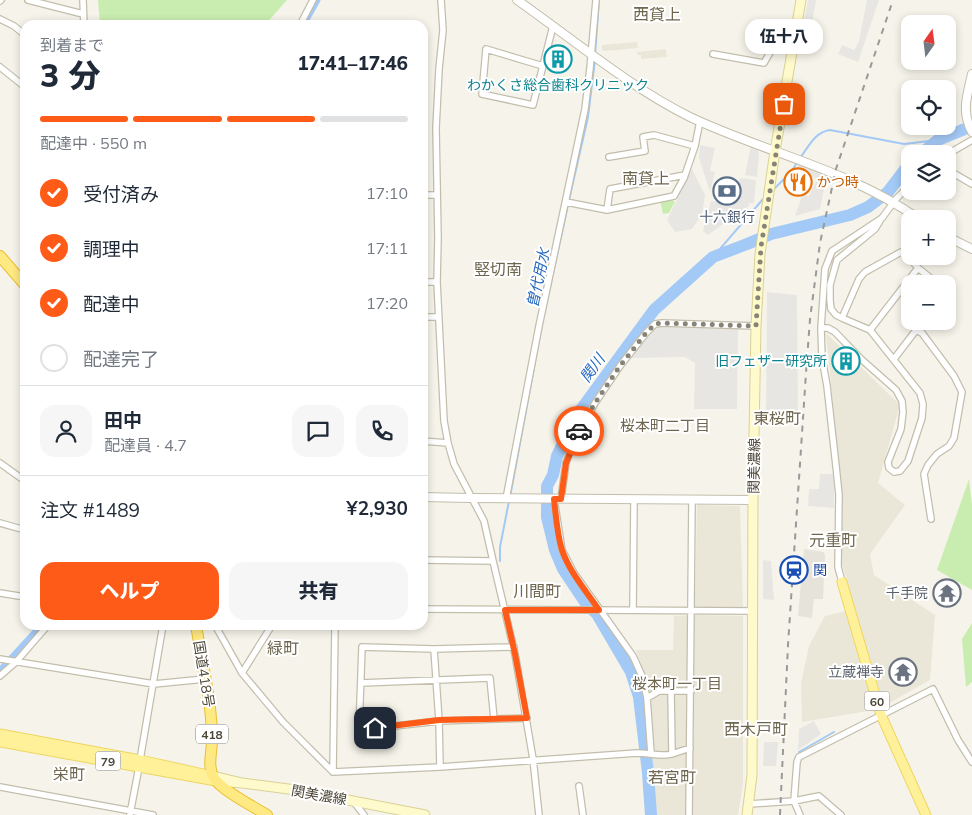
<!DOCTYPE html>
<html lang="ja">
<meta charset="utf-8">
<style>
body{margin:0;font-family:Mulish,"Noto Sans JP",sans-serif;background:#f6f6f7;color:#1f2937;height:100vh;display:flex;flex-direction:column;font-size:19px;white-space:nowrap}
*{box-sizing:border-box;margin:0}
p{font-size:16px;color:#747a83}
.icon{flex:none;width:28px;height:28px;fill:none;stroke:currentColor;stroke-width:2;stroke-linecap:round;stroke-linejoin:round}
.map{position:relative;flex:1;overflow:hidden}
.details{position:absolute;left:20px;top:20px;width:408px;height:610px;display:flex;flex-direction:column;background:#fff;border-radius:15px;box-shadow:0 2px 8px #0003}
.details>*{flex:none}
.needle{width:32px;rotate:14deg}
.controls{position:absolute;left:901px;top:15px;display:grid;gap:10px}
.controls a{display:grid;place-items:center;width:55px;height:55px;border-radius:10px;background:#fff;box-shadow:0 2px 8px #0003;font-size:25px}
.pin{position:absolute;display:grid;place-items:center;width:42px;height:42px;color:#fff;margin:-21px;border-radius:10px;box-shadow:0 2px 8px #0006}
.courier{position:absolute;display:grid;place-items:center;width:50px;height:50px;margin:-25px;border:4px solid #ff5b18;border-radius:50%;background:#fff;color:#222;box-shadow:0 1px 6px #0007}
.bubble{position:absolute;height:35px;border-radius:15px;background:#fff;box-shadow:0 2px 8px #0003;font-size:16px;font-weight:800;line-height:35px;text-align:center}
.overview em{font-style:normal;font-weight:800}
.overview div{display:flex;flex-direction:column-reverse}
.overview{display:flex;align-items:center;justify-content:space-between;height:85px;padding:0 20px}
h1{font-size:32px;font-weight:800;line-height:38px}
.bar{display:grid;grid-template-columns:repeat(4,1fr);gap:8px 5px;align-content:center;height:60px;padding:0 20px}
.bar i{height:6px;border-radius:4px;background:#e0e1e3}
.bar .on{background:#ff5b18}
.bar p{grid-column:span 4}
.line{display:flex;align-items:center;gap:12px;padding:0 20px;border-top:1px solid #e0e1e3}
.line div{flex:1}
.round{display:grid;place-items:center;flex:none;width:52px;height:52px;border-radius:15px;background:#f6f6f7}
ol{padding:0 20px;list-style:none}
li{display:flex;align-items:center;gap:15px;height:55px}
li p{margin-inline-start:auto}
li .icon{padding:5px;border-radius:50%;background:#ff5b18;color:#fff;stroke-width:4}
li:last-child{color:#747a83}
li i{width:28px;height:28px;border:2px solid #e0e1e3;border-radius:50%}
.primary-button{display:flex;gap:10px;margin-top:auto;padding:10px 20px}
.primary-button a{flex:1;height:58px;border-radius:15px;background:#ff5b18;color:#fff;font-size:20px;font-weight:800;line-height:58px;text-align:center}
.primary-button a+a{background:#f6f6f7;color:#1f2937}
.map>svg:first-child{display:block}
</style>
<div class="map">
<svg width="972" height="815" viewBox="0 0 972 815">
<rect width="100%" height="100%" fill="#f6f4ea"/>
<path fill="#eae7d8" d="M637 42 638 48 605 51 602 50V45Z
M666 49 667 57 641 59V55H638L637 52Z
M826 333 900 405 878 483 905 505 870 554 874 575 935 615 930 680 884 706 842 564V494Z
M697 505 740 506 743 608H695Z
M846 611 874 710 802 722 801 683 809 646 825 616Z
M698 615 743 616V783L738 815H656L653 773 650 688 636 650H673L674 616Z"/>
<path fill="#e6e3db" d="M804 549 824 552 825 556 823 599H814L812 618 798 616Z"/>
<path fill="#c9edb0" d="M98 0H287L265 25H100Z
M670 199 675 202 669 213 663 214 660 200Z
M969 479 972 505V590L937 570Z
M972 623V682L966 687 962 639Z"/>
<path fill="#e7e6e2" d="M808 0H816L810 35 802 34Z
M867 0H879L858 62 838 54 842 45 854 50 859 41Z
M700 145 715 148 710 171 715 172 710 192 699 158Z
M751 145 755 146 759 153 757 177 745 175Z
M798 165 827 175 820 209 795 216 802 195 809 196 817 179 797 170Z
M692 169 705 195 702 215 692 229 675 232 667 220Z
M741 178 756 180 754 203H749V206L708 235 703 231 711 201 734 204 737 182Z
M767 292 797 295 798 418 766 419Z
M656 327 738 328 737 409H694L695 363 685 357 628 358Z
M820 474H834V508L808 506 809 489H819Z
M763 560 771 561 774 600 763 599Z
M814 721 821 734 798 750 799 729Z
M764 742H778L776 766H763Z"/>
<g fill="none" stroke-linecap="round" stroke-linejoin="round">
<path stroke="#a3c9f6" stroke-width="2" d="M595 55 599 0
M800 158C809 146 815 132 830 130L904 144 938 140
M773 190 791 172 798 161
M569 200 588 117 595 60
M713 257 764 198
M510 497 543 319 568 205
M500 561V547L509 501
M799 752 834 732"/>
<path stroke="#a3c9f6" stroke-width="7" d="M304 23 317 0
M0 671 42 625"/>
<path stroke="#a3c9f6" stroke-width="12" d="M921 154 938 140 972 126
M651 815 648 773 639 697 631 672 597 614 585 602 563 569 555 550 547 517V486L553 475 557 456 577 415 654 310 713 257 747 244 771 234 850 215 868 207 888 192 910 163"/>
<g stroke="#c3beac" stroke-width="8">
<path id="minor" d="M28 0 83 14
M83 0 84 25
M441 0 443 30 439 69 436 128 438 238 437 282 444 421 448 443 454 464 484 521 493 561 515 654 533 759 539 815
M0 1 1 0
M0 19 14 26 25 35
M300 25 313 0
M713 54 764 63 777 40 794 42
M543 66 486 49 482 94 533 105 553 26
M0 67 25 87
M948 154 972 140
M609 157 645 151 643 137 654 135 695 146 700 121
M948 170 972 184
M422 195H437
M566 202 607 210 674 196 684 178 695 146
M607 210 610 189 685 175
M422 282H437
M422 317H438
M842 318 836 315 831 309 830 300V285L837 260 875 229 881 219
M821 328H828L835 332 861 359 896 390 902 401 903 412 901 429 888 462 889 468 894 472 900 471 908 461 922 418 923 404 920 393 870 330 842 318 859 279 865 272 901 252 904 251 918 268 938 284
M870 330 918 268
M916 330 922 333 954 376 962 392 954 438 949 446 937 454 928 465 924 474 931 519
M894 359 923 321
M422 441 448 443
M0 463 25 481
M506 499 539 326 585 109 590 68 596 0
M554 499 562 550 574 573 633 656 642 676 647 698 651 753
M561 499 566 463 575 438 595 403 620 366 646 333 655 324 662 323 756 326
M0 523 25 530
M422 560 493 561
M842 582 838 567 839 495 836 466 827 386 822 358 821 328 825 269 832 251 882 218 896 199 910 185
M0 593 25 597
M422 609 754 611
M633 610 634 499
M215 625 242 673 283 722 333 772 440 767 637 753C648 753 663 757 672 754
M514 647 434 649 362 647 359 730 439 721 527 718
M434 649 439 721 440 767
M0 659 154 684 205 679
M242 673 272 625
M0 676 16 662 48 625
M361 683 490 678 494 719
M671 691 672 754 690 748
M647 698 659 691H691
M140 760 163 625
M333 772 335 625
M579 786 583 815
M0 787 153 815
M353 801 364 815
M749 804 794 801 819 796 841 815
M130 814 139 767
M689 815 692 499
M800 815 794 801 797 762 799 757 933 689 958 740 972 762"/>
</g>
<g stroke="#c3beac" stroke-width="10">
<path id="tertiary" d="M517 0C574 40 628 86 690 117 766 153 848 169 919 219
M972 74C967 96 961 111 972 132
M948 237 972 249
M422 497 470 498 753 500"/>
</g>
<g stroke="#d9d197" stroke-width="11">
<path id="secondary" d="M213 776 242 783 216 781
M242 783 296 790 425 815
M747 815 752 775 753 489 756 326 760 254 775 151 801 0"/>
</g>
<g stroke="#edd661" stroke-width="11">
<path id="primary" d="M842 582 881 715 926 815
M0 734 140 760 208 775
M0 742 216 781"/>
</g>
<g stroke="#e9bf31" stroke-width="12">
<path id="trunk" d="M0 256 25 285
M196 625C202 662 212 702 212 740 212 752 207 767 214 778 221 790 254 807 267 815"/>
</g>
<use href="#minor" stroke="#fff" stroke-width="5.5"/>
<use href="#tertiary" stroke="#fff" stroke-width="8"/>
<use href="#secondary" stroke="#fffacb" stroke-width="9"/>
<use href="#primary" stroke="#fff09a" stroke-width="9"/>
<use href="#trunk" stroke="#ffe983" stroke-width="10"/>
<path stroke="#999" stroke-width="2" stroke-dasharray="6 6" stroke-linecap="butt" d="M780 815 788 645 806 373 810 319 820 243 836 169 893 0"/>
</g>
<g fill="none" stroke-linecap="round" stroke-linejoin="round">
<path stroke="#878376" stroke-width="5" stroke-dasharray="0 9" d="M579 431 595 403 620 366 646 333 655 324 662 323 756 326 761 247 784 104"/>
<path stroke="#ff5b18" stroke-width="6" d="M375 728 439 720 527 718 515 654 505 610H599C586 591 569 571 562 550 557 534 556 516 554 499H561L566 463 579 431"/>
</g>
<defs>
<g id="building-ring" transform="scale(1.4375)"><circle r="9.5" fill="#fff" stroke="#0f9aa8" stroke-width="1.5"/><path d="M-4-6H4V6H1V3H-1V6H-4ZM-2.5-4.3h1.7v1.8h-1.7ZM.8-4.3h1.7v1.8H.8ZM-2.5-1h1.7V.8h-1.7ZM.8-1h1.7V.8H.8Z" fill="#0f9aa8"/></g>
<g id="restaurant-ring" transform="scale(1.4375)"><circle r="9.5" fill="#fff" stroke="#e8710a" stroke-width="1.5"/><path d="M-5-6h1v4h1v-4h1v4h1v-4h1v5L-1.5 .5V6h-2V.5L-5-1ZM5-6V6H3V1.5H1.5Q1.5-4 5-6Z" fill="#e8710a"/></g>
<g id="bank-ring" transform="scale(1.4375)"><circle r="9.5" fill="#fff" stroke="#5c6f8a" stroke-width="1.5"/><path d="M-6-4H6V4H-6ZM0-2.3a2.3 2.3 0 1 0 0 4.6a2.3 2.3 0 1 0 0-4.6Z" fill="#5c6f8a"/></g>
<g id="station-ring" transform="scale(1.4375)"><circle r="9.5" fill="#fff" stroke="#1a4fb4" stroke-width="1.5"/><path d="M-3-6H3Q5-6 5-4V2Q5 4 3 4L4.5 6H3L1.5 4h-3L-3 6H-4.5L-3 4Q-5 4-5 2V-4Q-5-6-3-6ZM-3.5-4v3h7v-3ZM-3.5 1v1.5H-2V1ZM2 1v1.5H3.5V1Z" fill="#1a4fb4"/></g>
<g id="temple-ring" transform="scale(1.4375)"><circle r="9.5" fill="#fff" stroke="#6b7280" stroke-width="1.5"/><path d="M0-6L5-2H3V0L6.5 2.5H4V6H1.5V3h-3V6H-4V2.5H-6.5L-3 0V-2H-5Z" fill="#6b7280"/></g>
</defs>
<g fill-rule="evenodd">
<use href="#building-ring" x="558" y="59"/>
<use href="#restaurant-ring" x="798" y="182"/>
<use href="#bank-ring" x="727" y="191"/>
<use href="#building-ring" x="846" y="361"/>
<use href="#station-ring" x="794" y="570"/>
<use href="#temple-ring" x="947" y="593"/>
<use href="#temple-ring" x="903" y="672"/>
</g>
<g text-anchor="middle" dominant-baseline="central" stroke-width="4" stroke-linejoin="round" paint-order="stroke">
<g fill="#fff" stroke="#817e73" stroke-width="1">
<rect x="864.5" y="691.5" width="25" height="19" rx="4"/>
<rect x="196" y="724.5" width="32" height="19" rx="4"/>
<rect x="95.5" y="751.5" width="25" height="19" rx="4"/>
</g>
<g font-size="12" font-weight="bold" fill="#4b4637">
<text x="877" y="701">60</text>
<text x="212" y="734">418</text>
<text x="108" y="761">79</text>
</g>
<g font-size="14" fill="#0d838f" stroke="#fff">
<text x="558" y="85">わかくさ総合歯科クリニック</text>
<text x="827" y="361" text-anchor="end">旧フェザー研究所</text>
</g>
<g font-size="14" fill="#c56008" stroke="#fff" text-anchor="start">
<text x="817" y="182">かつ時</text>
</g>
<g font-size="14" fill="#4e5e75" stroke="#fff">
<text x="727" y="217">十六銀行</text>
</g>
<g font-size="14" fill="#4b4637" stroke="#fff">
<text transform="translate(754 466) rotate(-89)">関美濃線</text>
<text transform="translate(204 674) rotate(81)">国道418号</text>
<text transform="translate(319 795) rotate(10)">関美濃線</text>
</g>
<g font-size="14" fill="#164399" stroke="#fff" text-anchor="start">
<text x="813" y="570">関</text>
</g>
<g font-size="14" fill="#5b616d" stroke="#fff" text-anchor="end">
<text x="928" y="593">千手院</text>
<text x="884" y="672">立蔵禅寺</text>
</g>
<g font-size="15" font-style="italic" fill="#276ac1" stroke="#fff">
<text transform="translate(538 278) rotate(-78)">曽代用水</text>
<text transform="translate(592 368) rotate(-54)">関川</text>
</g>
<g font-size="15" fill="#6f664e" stroke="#fff">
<text x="665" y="425">桜本町二丁目</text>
<text x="677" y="683">桜本町一丁目</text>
</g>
<g font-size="16" fill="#6f664e" stroke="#fff">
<text x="657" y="14">西貸上</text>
<text x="646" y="178">南貸上</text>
<text x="498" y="269">竪切南</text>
<text x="777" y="418">東桜町</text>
<text x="833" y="540">元重町</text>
<text x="537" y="591">川間町</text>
<text x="283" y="648">緑町</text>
<text x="756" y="729">西木戸町</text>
<text x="69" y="774">栄町</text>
<text x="672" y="777">若宮町</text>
</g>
</g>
</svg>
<div class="controls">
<a><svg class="needle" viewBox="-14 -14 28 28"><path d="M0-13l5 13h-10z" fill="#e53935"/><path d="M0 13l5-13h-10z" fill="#747a83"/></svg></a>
<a><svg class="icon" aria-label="locate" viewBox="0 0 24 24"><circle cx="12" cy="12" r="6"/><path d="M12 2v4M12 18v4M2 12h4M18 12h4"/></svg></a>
<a><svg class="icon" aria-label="layers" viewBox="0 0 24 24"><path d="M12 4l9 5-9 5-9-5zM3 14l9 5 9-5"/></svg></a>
<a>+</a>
<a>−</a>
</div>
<div class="pin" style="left:784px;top:104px;background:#ea580c"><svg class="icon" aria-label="bag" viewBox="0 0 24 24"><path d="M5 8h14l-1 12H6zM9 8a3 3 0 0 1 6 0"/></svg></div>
<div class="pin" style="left:375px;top:728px;background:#1f2937"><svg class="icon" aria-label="home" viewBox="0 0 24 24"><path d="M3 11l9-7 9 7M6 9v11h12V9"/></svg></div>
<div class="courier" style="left:579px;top:431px"><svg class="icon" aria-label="car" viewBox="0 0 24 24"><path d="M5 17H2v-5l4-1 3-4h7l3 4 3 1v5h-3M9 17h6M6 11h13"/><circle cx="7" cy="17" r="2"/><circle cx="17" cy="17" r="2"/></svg></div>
<div class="bubble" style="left:745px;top:19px;width:78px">伍十八</div>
<section class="details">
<div class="overview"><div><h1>3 分</h1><p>到着まで</p></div><em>17:41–17:46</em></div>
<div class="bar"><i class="on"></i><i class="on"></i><i class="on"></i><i></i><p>配達中 · 550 m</p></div>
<ol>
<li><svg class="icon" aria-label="check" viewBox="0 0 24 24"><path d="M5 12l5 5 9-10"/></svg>受付済み<p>17:10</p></li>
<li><svg class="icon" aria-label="check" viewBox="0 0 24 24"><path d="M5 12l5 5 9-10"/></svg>調理中<p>17:11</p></li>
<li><svg class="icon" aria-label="check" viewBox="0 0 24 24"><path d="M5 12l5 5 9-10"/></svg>配達中<p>17:20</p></li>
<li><i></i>配達完了</li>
</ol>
<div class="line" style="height:90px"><a class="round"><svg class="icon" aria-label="person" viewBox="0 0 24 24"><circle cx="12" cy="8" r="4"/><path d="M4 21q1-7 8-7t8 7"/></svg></a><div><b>田中</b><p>配達員 · 4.7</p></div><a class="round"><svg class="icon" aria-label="chat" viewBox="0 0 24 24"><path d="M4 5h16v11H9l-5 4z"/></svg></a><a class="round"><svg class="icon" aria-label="phone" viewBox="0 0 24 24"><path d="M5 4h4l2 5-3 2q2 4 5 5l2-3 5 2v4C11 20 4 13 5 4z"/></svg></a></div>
<div class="line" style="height:65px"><div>注文 #1489</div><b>¥2,930</b></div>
<div class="primary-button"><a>ヘルプ</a><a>共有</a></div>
</section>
</div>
